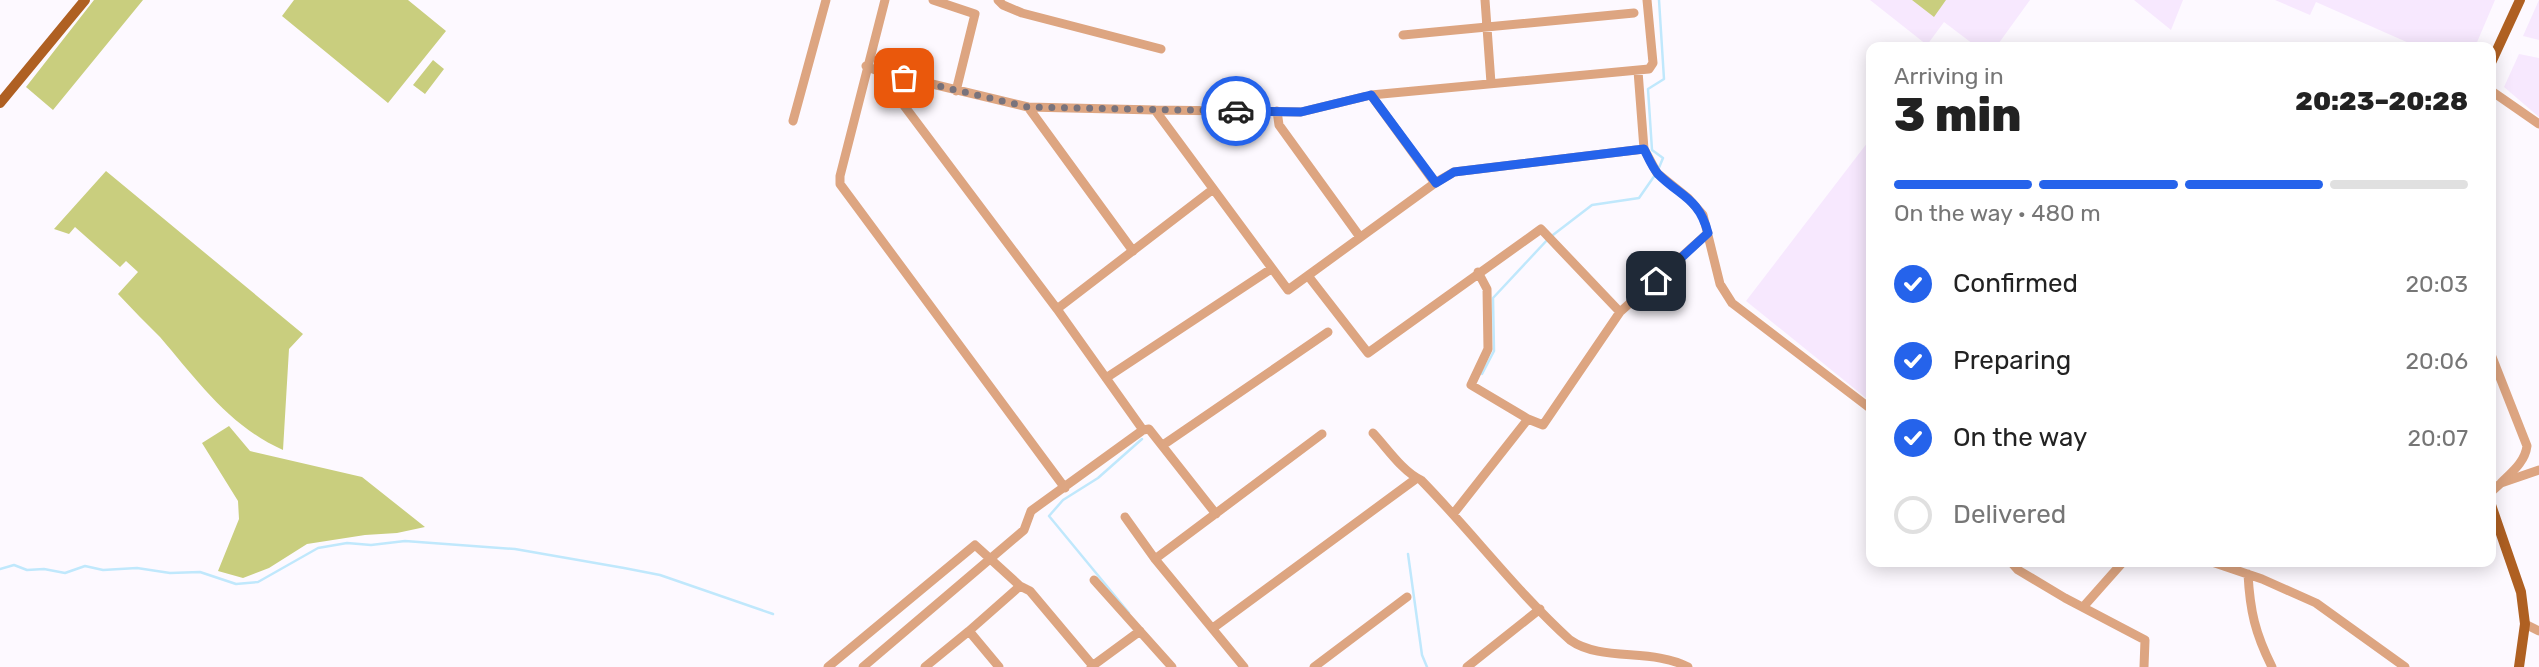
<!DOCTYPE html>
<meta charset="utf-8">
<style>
body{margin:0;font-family:Rubik,sans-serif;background:#f2f2f2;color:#222;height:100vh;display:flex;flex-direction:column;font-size:26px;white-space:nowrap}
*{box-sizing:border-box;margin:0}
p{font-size:23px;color:#767676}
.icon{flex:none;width:38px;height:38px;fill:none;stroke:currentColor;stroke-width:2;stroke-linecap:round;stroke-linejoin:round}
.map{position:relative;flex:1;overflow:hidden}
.panel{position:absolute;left:1866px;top:42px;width:630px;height:525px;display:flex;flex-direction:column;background:#fff;border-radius:14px;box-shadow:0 4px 18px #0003}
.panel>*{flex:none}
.pin{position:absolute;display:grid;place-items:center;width:60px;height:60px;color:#fff;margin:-30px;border-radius:14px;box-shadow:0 4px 10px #0006}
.courier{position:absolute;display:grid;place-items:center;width:70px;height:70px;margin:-35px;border:5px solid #2563eb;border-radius:50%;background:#fff;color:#222;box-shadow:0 2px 9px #0007}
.summary em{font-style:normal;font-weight:800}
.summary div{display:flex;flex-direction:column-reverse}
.summary{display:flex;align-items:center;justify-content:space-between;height:119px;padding:0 28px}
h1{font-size:46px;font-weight:800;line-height:52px}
.bar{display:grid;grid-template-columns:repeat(4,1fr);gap:10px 7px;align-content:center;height:84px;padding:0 28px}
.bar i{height:9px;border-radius:5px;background:#e0e0e0}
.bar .current{background:#2563eb}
.bar p{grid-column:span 4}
ol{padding:0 28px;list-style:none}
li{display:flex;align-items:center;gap:21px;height:77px}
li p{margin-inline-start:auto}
li .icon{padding:7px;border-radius:50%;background:#2563eb;color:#fff;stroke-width:4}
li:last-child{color:#767676}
li i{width:38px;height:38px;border:4px solid #e0e0e0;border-radius:50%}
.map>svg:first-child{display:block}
</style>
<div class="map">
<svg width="2539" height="667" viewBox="0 0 2539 667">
<rect width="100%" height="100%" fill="#fdf9ff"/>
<path fill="#f7e8fe" d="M1870 0H2030L1996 47H1977L1944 22 1927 45Z
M2134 0H2183L2171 30Z
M2275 0H2495L2475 47H2418L2316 2 2310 15Z
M2539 0V40L2523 36Z
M2519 54 2539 58V117L2504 87Z
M1871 138V402L1746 301Z"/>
<path fill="#c9ce7e" d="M94 0H143L53 110 26 87Z
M294 0H408L446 31 388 103 282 16Z
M1912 0H1946L1934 17Z
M433 60 444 69 425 94 413 85Z
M106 171 303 334 289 349 283 450C229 426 197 380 160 337 146 323 132 309 118 294L138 272 126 261 120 267 75 227 69 234 54 229Z
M229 426 250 451 362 477 425 527 397 533 365 535 307 544 269 568 243 578 218 571 239 519 238 501 202 443Z"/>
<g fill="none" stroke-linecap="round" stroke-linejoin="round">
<path stroke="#c0e8fc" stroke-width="2.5" d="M1658 170 1663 158 1652 150 1648 89 1664 79 1659 0
M1482 374 1494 351 1493 298 1549 238 1592 205 1639 198 1655 175
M1408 554 1422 655 1427 667
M0 569 14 565 27 570 44 569 65 573 85 566 103 570 137 568 170 573 200 572 236 584 258 582 318 548 347 543 371 545 405 541 515 549 624 568 660 575 773 614
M1129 613 1049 516 1063 500 1098 478 1142 439"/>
<path stroke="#dda581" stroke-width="9" d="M885 0 840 176V184L1065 488
M933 0 975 14 956 91
M998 0 1003 5 1022 13 1161 49
M1485 0 1491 83
M1403 35 1634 13
M866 66 878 71 1057 309 1143 430 1149 429 1216 514
M878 71 1028 107 1155 110 1288 290 1435 183 1371 95 1301 112 1155 110
M1638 71 1644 149 1657 173 1688 198 1703 215 1720 284 1732 303 1871 409
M2490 90 2539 124
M1371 95 1649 69 1653 63 1647 0
M1028 107 1133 251
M1277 111 1279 125 1360 237
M793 121 826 0
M1435 183 1454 172 1644 149
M1309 277 1368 353 1541 229 1620 312 1543 425 1528 419
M1057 309 1212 190
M1620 312 1708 233
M2490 352 2527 446C2525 462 2512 472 2501 483
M1106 378 1271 269
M1373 433C1387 448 1403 472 1421 480 1472 532 1516 591 1570 640 1601 662 1652 648 1688 667
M1163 445 1328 332
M2490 493 2501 483 2539 470
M1454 513 1528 419 1471 385 1488 349 1487 289 1478 272
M1125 517 1155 559 1244 667
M1155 559 1322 434
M2011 562 2018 570 2065 598 2145 640 2144 667
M2212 562 2262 579 2316 603 2405 667
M2248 574C2250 611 2255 633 2272 667
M1094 580 1172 667
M2084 606 2123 562
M2525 624 2539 631
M1213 628 1417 478
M828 667 975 545 1020 586 1030 591 1093 666
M863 667 1024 530 1031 511 1143 430
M925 667 969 631
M999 667 969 631 1020 586
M1091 667 1140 631
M1314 667 1407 597
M1467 667 1540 609"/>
<path stroke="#af6022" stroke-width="10" d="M2490 65 2520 0
M0 103 85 0
M2490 502 2521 592 2525 624 2519 667"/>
</g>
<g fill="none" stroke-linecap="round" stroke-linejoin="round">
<path stroke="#79737c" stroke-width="7" stroke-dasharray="0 12.6" d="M904 78 1028 107 1236 111"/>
<path stroke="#2563eb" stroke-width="9" d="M1236 111 1301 112 1371 95 1436 183 1454 172 1644 149C1648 157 1652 167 1658 174 1681 197 1699 198 1708 233L1656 281"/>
</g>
</svg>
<div class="pin" style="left:904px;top:78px;background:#ea580c"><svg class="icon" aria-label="bag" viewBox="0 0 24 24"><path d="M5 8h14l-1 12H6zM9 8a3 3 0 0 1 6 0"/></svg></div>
<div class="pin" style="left:1656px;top:281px;background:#1f2937"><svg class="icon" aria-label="home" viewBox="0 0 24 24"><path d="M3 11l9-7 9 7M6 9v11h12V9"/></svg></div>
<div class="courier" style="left:1236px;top:111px"><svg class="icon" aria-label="car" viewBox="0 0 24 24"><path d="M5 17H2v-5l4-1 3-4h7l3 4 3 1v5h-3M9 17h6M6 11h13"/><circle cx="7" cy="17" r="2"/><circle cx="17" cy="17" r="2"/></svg></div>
<section class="panel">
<div class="summary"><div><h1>3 min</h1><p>Arriving in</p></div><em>20:23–20:28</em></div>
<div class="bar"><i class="current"></i><i class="current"></i><i class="current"></i><i></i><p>On the way · 480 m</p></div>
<ol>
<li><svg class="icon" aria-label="check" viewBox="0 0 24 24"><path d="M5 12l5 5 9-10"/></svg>Confirmed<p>20:03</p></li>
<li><svg class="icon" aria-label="check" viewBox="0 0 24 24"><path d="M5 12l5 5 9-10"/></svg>Preparing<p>20:06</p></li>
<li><svg class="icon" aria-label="check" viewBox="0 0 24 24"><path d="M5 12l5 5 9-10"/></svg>On the way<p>20:07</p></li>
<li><i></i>Delivered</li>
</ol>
</section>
</div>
